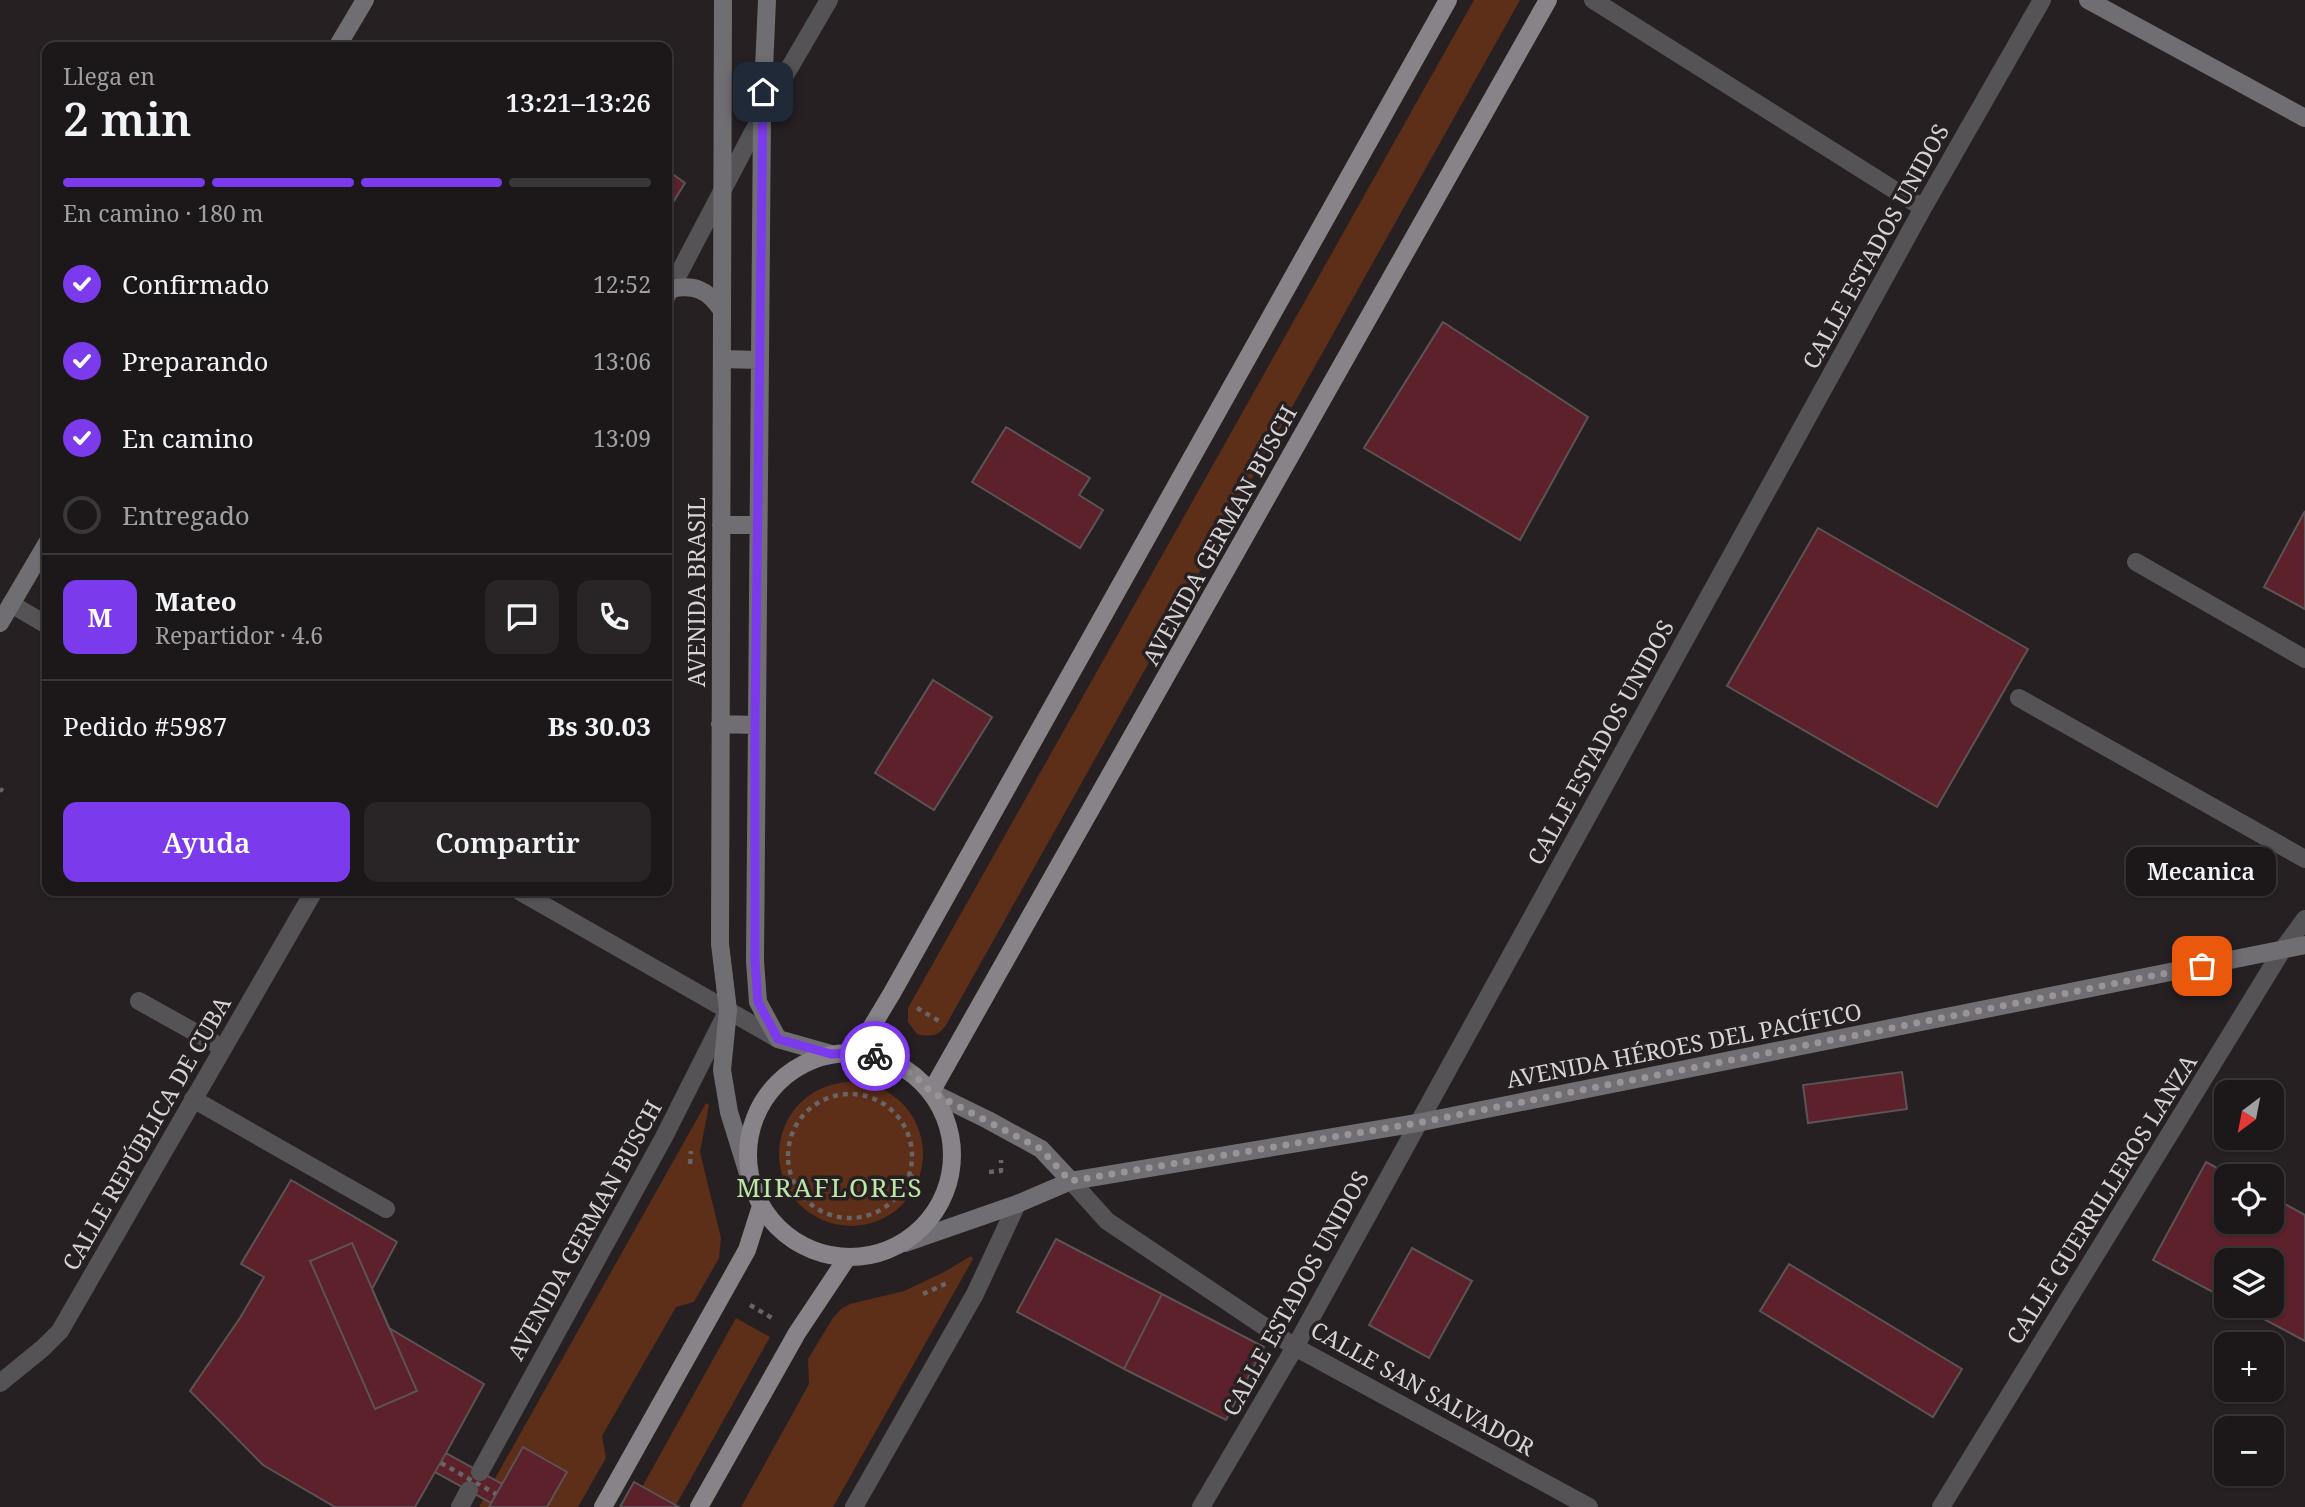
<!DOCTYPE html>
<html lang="es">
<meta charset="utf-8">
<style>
body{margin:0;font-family:"Noto Serif",serif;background:#292527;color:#f1f3f6;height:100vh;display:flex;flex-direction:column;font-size:26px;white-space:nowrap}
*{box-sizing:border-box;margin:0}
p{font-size:23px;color:#a0a0a2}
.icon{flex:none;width:38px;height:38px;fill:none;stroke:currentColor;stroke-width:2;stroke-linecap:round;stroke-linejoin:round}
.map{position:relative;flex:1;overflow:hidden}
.sheet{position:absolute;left:42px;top:42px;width:630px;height:854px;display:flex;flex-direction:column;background:#1c181a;border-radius:14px;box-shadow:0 2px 5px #0004,0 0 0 2px #3a3739}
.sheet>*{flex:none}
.needle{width:46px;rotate:212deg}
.controls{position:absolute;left:2214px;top:1080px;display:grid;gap:14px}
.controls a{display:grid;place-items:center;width:70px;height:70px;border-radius:14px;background:#1c181a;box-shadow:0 2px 5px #0004,0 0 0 2px #3a3739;font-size:35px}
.pin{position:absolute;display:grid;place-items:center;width:60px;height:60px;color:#fff;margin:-30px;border-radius:14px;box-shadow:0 4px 10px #0006}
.courier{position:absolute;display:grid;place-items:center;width:70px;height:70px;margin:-35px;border:5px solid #7c3aed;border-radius:50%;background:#fff;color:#222;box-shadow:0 2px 9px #0007}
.bubble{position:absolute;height:49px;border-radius:14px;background:#1c181a;box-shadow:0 2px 5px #0004,0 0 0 2px #3a3739;font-size:23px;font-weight:600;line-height:49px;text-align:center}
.overview em{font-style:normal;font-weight:600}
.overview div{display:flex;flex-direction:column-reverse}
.overview{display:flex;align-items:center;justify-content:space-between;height:119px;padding:0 21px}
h1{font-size:46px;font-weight:600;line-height:52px}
.bar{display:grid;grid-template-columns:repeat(4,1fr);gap:10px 7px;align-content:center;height:84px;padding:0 21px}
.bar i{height:9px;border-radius:5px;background:#3a3739}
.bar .on{background:#7c3aed}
.bar p{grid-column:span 4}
.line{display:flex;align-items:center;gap:18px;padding:0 21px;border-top:2px solid #3a3739}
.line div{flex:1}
.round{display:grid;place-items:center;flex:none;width:74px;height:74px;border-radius:14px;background:#292527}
ol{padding:0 21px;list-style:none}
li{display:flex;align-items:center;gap:21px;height:77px}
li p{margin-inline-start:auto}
li .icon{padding:7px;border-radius:50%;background:#7c3aed;color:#fff;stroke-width:4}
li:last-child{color:#a0a0a2}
li i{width:38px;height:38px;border:4px solid #3a3739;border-radius:50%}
.button{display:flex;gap:14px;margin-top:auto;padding:14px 21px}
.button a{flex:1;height:80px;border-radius:14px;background:#7c3aed;color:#fff;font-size:28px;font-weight:600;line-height:80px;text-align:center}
.button a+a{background:#292527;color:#f1f3f6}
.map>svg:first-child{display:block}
</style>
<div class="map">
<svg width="2305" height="1507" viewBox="0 0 2305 1507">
<rect width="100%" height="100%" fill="#262023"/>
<path fill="#5d2e18" d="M1474 0H1520L946 1025C938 1037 929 1037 917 1034L908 1022V1008Z
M779 1154a72 72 0 1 1 144 0a72 72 0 1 1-144 0Z
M706 1103 709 1105 700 1152 721 1238 719 1258 694 1302 676 1307 602 1436 606 1458 578 1507H479Z
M971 1256 973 1259 833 1507H741L809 1384 808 1359 833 1318 841 1309 850 1304 904 1291 944 1272Z
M736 1318 770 1337 675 1507H631Z"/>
<path fill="#5c212a" stroke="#5c5354" stroke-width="2" d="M667 170 685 183 667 212Z
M1443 322 1588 417 1520 540 1364 448Z
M1006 427 1090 478 1079 495 1103 510 1080 548 972 482Z
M2305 511V609L2264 587Z
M1818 528 2028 649 1937 807 1727 686Z
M933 680 992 717 934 810 875 773Z
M1902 1072 1907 1109 1808 1123 1803 1085Z
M2206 1162 2232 1176H2226V1222H2272V1197L2305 1215V1341L2239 1306H2272V1260H2226V1299L2153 1260Z
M291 1180 397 1242 372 1289 389 1328 484 1384 446 1453 502 1484 523 1447 567 1472 547 1507H489L491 1503 435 1472 415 1507H335L263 1465 190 1391 240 1318 264 1277 241 1264Z
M1056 1239 1162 1294 1124 1369 1017 1312Z
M352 1243 417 1391 375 1409 310 1261Z
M1412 1248 1472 1281 1429 1358 1369 1325Z
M1789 1264 1962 1369 1933 1417 1760 1311Z
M1162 1294 1264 1347 1226 1420 1124 1369Z
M523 1447 567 1472 547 1507H489Z
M446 1453 502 1484 491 1503 435 1472Z
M634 1482 679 1507H620Z
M634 1482 679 1507H620Z"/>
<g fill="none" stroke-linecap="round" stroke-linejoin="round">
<path stroke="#696466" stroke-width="4.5" stroke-dasharray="5 5" stroke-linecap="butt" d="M0 789 3 791
M917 1008 939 1021
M788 1156a62 62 0 1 1 124 0a62 62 0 1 1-124 0Z
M690 1164 691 1151
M989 1172 1001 1171V1160
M909 1175 918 1179
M923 1294 947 1283
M750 1305 772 1318"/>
<path stroke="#555356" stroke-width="18" d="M139 1001 223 1048
M193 1099 386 1209"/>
<path stroke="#555356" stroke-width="18" d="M1593 0 1923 208
M667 296 762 115 829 0
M2136 562 2305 659
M11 604 47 625
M2019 698 2305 859
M519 891 778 1039
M1071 1181 1107 1221 1295 1347 1589 1507
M0 1383 43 1348 60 1331 314 891
M480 1472 664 1137 728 1010
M460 1507 469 1490
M854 1507 975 1294 1017 1204
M1201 1507 1295 1347 1923 208 2042 0
M1941 1507 2283 949 2305 919"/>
<path stroke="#716e73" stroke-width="18" d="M723 0 720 944 728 1010 722 1070 729 1112 750 1180
M767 0 762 115 755 961 758 1002 778 1039 831 1054
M2088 0 2305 118
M337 47 365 0
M671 289C694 284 708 290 721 309
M722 359 759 360
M721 525H758
M0 623 47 543
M720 724 755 725
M931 1092 988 1120 1041 1149 1071 1181
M905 1243 1017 1204 1071 1181 1417 1123 2305 945"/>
<path stroke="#878389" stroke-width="18" d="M748 1155a102 102 0 1 1 204 0a102 102 0 1 1-204 0Z
M850 1053 865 1038 892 993 1448 0
M931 1092 1548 0
M603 1507 747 1250 761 1206
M699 1507 797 1333 847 1258"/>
<path stroke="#696466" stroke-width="4.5" stroke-dasharray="5 5" stroke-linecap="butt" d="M441 1463 496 1494"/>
</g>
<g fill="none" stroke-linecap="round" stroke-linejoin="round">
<path stroke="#999496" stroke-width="7" stroke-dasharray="0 12.6" d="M875 1056 895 1063 915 1076 931 1092 1041 1149 1070 1181 1417 1123 2202 966"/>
<path stroke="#7c3aed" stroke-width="9" d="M763 92 755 724V961L758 1002 778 1039 831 1054 850 1053 875 1056"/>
</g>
<g text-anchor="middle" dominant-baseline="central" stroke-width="7" stroke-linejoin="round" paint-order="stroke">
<g font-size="23" fill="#d7d2d4" stroke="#262023">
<text transform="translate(1875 246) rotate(-61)">CALLE ESTADOS UNIDOS</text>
<text transform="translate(1219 535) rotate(-61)">AVENIDA GERMAN BUSCH</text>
<text transform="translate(696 592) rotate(-90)">AVENIDA BRASIL</text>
<text transform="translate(1600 742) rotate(-61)">CALLE ESTADOS UNIDOS</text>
<text transform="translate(1684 1045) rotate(-11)">AVENIDA HÉROES DEL PACÍFICO</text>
<text transform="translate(146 1133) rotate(-60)">CALLE REPÚBLICA DE CUBA</text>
<text transform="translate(2101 1199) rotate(-58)">CALLE GUERRILLEROS LANZA</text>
<text transform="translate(584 1230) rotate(-61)">AVENIDA GERMAN BUSCH</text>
<text transform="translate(1295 1293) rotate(-61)">CALLE ESTADOS UNIDOS</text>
<text transform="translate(1423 1388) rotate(29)">CALLE SAN SALVADOR</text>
</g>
<g font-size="26" letter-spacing="2" fill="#bce8a5" stroke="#262023">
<text x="830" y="1187">MIRAFLORES</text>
</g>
</g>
</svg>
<div class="controls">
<a><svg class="needle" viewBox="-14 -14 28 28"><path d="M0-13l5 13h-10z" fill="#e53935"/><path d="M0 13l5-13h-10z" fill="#a0a0a2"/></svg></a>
<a><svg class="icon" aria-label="locate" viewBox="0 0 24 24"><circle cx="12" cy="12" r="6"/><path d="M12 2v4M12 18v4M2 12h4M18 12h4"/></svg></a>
<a><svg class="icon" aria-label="layers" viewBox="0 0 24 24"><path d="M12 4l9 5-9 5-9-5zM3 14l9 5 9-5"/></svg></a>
<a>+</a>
<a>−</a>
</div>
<div class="pin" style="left:2202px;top:966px;background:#ea580c"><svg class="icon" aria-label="bag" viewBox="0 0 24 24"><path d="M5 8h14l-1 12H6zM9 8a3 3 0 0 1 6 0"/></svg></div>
<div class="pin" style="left:763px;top:92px;background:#1f2937"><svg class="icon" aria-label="home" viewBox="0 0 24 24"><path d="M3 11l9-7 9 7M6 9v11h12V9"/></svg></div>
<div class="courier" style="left:875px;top:1056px"><svg class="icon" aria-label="bike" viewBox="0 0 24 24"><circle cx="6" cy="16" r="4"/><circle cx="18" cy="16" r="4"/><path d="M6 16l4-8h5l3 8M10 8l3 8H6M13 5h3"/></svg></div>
<div class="bubble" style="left:2126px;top:847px;width:150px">Mecanica</div>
<section class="sheet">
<div class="overview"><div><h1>2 min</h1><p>Llega en</p></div><em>13:21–13:26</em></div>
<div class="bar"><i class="on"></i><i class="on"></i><i class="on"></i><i></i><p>En camino · 180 m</p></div>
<ol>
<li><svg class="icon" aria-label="check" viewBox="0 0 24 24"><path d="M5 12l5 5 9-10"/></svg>Confirmado<p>12:52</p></li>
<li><svg class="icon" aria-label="check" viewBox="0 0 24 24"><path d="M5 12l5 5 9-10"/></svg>Preparando<p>13:06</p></li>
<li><svg class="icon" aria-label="check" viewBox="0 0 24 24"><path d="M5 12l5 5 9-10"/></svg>En camino<p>13:09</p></li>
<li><i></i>Entregado</li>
</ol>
<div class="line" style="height:126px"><b class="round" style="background:#7c3aed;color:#fff">M</b><div><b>Mateo</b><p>Repartidor · 4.6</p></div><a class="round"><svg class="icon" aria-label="chat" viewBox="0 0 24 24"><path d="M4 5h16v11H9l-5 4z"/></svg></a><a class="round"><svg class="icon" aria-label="phone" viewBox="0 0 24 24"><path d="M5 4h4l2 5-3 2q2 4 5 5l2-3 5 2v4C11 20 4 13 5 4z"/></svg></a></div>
<div class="line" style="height:91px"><div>Pedido #5987</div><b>Bs 30.03</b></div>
<div class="button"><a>Ayuda</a><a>Compartir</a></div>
</section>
</div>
